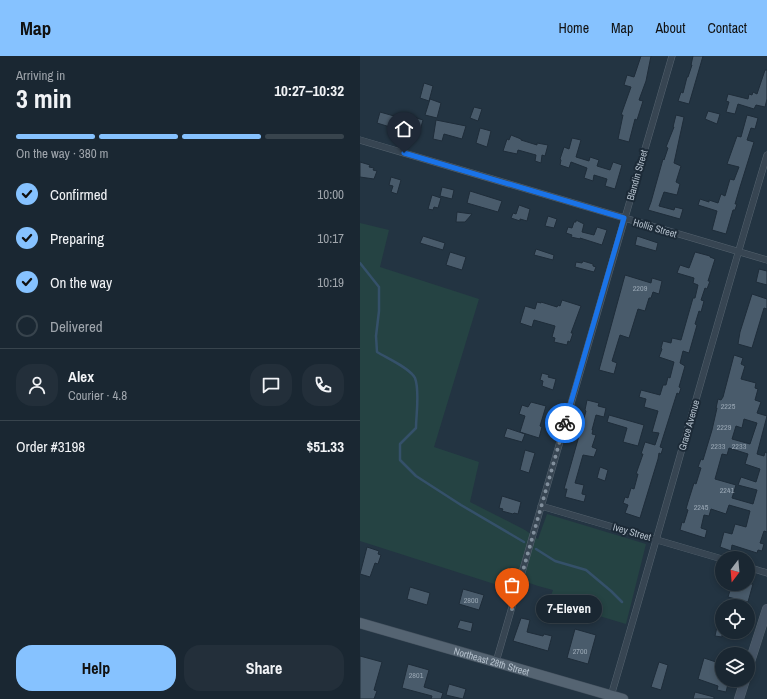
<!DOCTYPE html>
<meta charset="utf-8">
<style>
body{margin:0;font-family:"Archivo Narrow",sans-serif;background:#232f3a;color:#f1f3f6;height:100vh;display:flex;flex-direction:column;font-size:15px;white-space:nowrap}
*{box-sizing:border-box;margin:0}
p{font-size:13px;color:#9fa5ac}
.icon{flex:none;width:22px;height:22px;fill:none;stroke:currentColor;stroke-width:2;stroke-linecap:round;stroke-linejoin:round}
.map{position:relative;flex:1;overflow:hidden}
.drawer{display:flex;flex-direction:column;background:#1a2732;width:360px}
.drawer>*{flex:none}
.needle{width:26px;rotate:196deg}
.buttons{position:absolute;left:355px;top:495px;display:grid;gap:8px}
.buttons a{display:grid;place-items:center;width:40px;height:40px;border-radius:50%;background:#1a2732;box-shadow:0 2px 6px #0003,0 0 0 1px #38444d;font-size:20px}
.pin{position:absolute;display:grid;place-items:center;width:34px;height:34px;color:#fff;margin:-41px -17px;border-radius:50% 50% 50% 0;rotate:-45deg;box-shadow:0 0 4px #0007}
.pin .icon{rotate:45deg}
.courier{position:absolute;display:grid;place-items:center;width:40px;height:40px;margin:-20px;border:3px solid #1a73e8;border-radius:50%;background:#fff;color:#222;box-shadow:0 1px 5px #0007}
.bubble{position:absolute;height:28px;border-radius:14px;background:#1a2732;box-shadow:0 2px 6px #0003,0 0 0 1px #38444d;font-size:13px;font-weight:800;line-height:28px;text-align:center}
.headline em{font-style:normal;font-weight:800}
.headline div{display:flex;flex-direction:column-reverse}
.headline{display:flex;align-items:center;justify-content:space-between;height:68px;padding:0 16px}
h1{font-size:26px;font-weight:800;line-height:30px}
.bar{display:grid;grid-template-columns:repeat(4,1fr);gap:6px 4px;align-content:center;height:48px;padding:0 16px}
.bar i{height:5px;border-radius:3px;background:#38444d}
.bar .on{background:#86c2ff}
.bar p{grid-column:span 4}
.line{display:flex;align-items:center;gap:10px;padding:0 16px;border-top:1px solid #38444d}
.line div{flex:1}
.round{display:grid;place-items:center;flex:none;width:42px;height:42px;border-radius:16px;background:#232f3a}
ol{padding:0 16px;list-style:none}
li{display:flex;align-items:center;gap:12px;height:44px}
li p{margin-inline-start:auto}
li .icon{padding:4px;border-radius:50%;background:#86c2ff;color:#111;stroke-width:4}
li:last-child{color:#9fa5ac}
li i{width:22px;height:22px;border:2px solid #38444d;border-radius:50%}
.primary-button{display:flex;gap:8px;margin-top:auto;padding:8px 16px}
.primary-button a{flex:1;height:46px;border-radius:16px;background:#86c2ff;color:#111;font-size:16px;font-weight:800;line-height:46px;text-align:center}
.primary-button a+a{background:#232f3a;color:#f1f3f6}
header{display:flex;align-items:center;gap:24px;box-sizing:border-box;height:56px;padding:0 20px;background:#86c2ff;color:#111}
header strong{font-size:19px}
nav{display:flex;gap:22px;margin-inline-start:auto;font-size:14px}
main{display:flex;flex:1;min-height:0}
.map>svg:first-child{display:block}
</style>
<header>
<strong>Map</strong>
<nav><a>Home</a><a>Map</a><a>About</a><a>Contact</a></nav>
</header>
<main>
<section class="drawer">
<div class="headline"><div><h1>3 min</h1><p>Arriving in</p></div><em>10:27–10:32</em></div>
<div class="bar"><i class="on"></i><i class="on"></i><i class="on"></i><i></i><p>On the way · 380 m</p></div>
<ol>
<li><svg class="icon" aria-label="check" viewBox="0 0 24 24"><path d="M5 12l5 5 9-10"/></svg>Confirmed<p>10:00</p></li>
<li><svg class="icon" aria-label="check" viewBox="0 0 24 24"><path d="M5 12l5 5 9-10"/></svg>Preparing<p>10:17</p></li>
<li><svg class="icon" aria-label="check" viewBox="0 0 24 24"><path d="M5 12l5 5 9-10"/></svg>On the way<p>10:19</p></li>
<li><i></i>Delivered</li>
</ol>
<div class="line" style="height:72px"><a class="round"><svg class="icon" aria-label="person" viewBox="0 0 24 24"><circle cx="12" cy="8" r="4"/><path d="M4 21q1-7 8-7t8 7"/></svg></a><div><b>Alex</b><p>Courier · 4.8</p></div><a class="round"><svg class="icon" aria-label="chat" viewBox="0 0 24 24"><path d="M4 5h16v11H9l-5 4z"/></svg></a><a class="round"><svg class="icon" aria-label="phone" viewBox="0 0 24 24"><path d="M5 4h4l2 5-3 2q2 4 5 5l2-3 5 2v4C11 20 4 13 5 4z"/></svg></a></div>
<div class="line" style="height:52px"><div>Order #3198</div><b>$51.33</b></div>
<div class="primary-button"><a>Help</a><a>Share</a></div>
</section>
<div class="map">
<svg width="407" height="643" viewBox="0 0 407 643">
<rect width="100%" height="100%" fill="#233442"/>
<path fill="#254343" d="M0 167 29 174 20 211 119 243 74 391 119 406 110 446 165 474 178 483 187 458 286 488 266 568 189 545 193 534 178 530 152 521 150 533 0 485Z"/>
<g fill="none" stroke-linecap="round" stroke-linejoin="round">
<path stroke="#35516a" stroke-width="2.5" d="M0 207 19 231V255L16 280 17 296C27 302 50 312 55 322 60 335 56 359 56 372L40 388V404L56 420 101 449 164 486
M176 493 195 505 226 514 251 535 262 546"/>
</g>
<path fill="#495b6b" stroke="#1e2c39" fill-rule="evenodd" d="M281 0H291L286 25 279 44 283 45 277 64 275 63 269 86 258 83 263 59H261L271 31 264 29 267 19 274 21Z
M333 0H343L329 48 318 45 321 36 323 37 327 21H328L332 9H331Z
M405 14H407V43L405 51 396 49 394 53 378 48 375 58 366 56 369 46 366 45 368 38 388 43 389 38 392 39 393 36 397 38Z
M64 27 73 30 69 45 60 42Z
M70 43 81 47 77 62 65 59Z
M114 51 122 53 118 65 110 62Z
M348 55 360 58 357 68 345 63Z
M20 56 34 60 30 71 17 67Z
M316 59 324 61 314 107 321 110 316 126 320 128 317 139 304 136 299 150 314 154 315 151 323 153 320 163 288 154 291 146 303 103 304 104 308 92 306 91 314 71H313Z
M387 59 398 62 395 73 391 72 387 84 394 86 380 131 375 148H377L375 154H373L366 178 352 174 357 155 338 149 340 143 349 146V144L358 147 361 138 365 140 370 123 374 124 379 111 367 108 377 80 381 81Z
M50 60 63 64 59 78 44 75Z
M76 64 106 70 102 83 84 78 82 85 73 83Z
M120 72 131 75 127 91 116 87Z
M151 79 161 83V84L177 89V87L188 89 185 100 182 99 181 107 175 105 176 99 158 94 157 98 143 95 147 83 149 84Z
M212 82 221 84 216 101 229 105 230 101 239 104 237 110 250 114 253 106 262 109 255 133 245 130 247 123 234 119 233 125 224 122 227 112 211 106 209 112 200 109 201 104 200 103 204 91 209 93Z
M0 106 10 109 9 111 14 112 13 114 17 115 14 123 0 121Z
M31 121 41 124 37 138 31 136 33 130 29 129Z
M82 131 94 134 92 143 80 140Z
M110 135 142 145 138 156 107 147Z
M72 139 81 142 78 152 74 151 73 154 68 153Z
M159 149 170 153 167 165 160 163V165L151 162 153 157 156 158Z
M97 156 112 158 105 166H96Z
M188 160 197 163 194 172 185 170Z
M216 164 224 168 222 176 234 179 237 171 247 174 242 189 220 182V183L211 181 212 179 206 177 208 171 212 172 214 166H216Z
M63 180 85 187 83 194 60 187Z
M277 180 298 187 296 195 275 189Z
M176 193 194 199 193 204 174 199Z
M90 196 106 201 102 214 86 209Z
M335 196 350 200V201L355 203 348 225H350L347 233 345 232 341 244 344 245 341 256 339 255 335 268 337 269 329 297 323 295 320 307 325 310 319 331 321 332 319 338 317 337 300 391 303 392 301 398 299 397 298 403 280 462 265 457 268 449 263 447 265 441 268 442 271 432 274 433 278 418H276L283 398H281L285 386 295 389 299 377 292 376 298 355 284 351 286 343 279 341 281 334 300 339 303 329H306L308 321 310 322 314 306 299 301 302 293 301 292 303 285 311 287 312 282 321 284 333 242H335L338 229 333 227 334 222 317 217 320 209 329 212Z
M223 205 233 208V210L236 211 234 216 215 211 216 206 222 207Z
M399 213 407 215V229L396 226Z
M265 219 291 227 292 222 302 225 299 238 293 236 291 242H289L285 255 278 253 269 282 260 279 252 305 257 307 254 318 239 314Z
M392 238 407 243V253L404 252 392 292 378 288 380 276Z
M202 244 221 250 211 277H213L210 286 208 285 207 289 194 286 195 282 192 281 195 270 174 264 172 271 160 267 165 250 175 253 177 246 181 247V246L197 251 198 249 200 250Z
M374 299 383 302 381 308 385 310 381 323 396 327 395 332 398 333 395 344 401 346 397 357 407 360 397 398 404 400 405 396 407 397V476L404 475 400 487 404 488 402 495 398 494 397 497 372 489 371 495 360 491 364 476 372 478 375 468 386 471 390 455 369 449 366 458 351 453 349 460 344 459 341 472 347 474 345 482 320 474 322 466 324 467 328 454 326 453 328 446 334 427 336 428 341 412 338 411 341 403 343 404 352 374 357 352H356L358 343 361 344 363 341ZM384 363 397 367 390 388 372 383 376 370 382 372ZM369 392 388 398 385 408 400 413 396 426 381 421 378 429 397 434 393 448 372 442 376 429 355 423 362 398 367 399Z
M182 317 189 319 188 321 196 323 193 334 182 330 183 325 180 324Z
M227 344 239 347 238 350 246 352 244 361 236 359 232 374H233L232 378 236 379 232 391 237 393 234 401 223 399 215 427 224 429 222 437V438L226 439 224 446 205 441 207 433H204L226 355 225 354Z
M171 346 186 350 180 370 182 371 179 382 160 376 165 360 159 358 162 349 168 351Z
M249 359 284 369 278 390 263 386 267 372 247 366Z
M147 372 165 378 162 386 144 381Z
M165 394 175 397 169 417 160 414Z
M240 411 248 414 245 425 237 422Z
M142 440 161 446 158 458 154 457 153 458 142 455 143 453 139 452Z
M7 491 19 495 18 498 21 499 18 508 15 507 10 521 0 518Z
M372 528H393L388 546 368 541Z
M50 531 70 537 67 549 47 543Z
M103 533 124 539 119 554 99 548Z
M360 557H362V581L355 580Z
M161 562 170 564 167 576 183 580 184 578 192 580 188 595 153 585Z
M100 564 113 567 111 576 97 572Z
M215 573 236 579 228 608 207 602Z
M0 600 22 606 14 634 17 635 14 643H0Z
M344 602 362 608V624H369L366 636 357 634 358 630 338 623Z
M299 606 308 609 301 634 291 631Z
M48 608 69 614 64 631 83 637 81 643H71L72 640 42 632Z
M89 628 106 633 103 643 86 639Z
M335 636 354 641V643H333Z"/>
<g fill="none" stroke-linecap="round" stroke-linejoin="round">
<g stroke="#55636f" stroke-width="7">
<path id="street" d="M0 84 407 204
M181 450 362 503
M388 511 407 517
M136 606 312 0
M251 640C304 460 353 279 407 99"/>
</g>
<g stroke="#55636f" stroke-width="10">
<path id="secondary" d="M388 612 407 553
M379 643 385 624"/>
</g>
<g stroke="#44515e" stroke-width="11">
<g id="primary">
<path id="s1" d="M0 567 263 643"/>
</g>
</g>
<use href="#street" stroke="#374552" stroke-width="6"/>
<use href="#secondary" stroke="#455465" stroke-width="9"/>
<use href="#primary" stroke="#556472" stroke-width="10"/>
</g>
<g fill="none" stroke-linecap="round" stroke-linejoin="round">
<path stroke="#818f9c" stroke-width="4" stroke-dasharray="0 7.2" d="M152 553 205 367"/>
<path stroke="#1a73e8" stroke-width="5" d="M44 97 264 162 205 367"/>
</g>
<g text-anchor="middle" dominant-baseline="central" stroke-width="4" stroke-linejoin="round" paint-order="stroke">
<g font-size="8" fill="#99a7b4">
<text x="280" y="232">2209</text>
<text x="368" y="350">2225</text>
<text x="364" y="371">2229</text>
<text x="358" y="390">2233</text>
<text x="379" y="390">2233</text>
<text x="367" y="434">2241</text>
<text x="341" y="451">2245</text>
<text x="111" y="544">2800</text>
<text x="220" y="595">2700</text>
<text x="56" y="619">2801</text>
</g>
<g font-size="10" fill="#b4c0cc" stroke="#1c2a37">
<text transform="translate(277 119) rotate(-74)">Blandin Street</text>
<text transform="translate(295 172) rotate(16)">Hollis Street</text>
<text transform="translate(329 369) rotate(-74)">Grace Avenue</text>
<text transform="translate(272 476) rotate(16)">Ivey Street</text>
<text stroke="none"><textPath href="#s1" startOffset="137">Northeast 28th Street</textPath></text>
</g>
</g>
</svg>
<div class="buttons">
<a><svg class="needle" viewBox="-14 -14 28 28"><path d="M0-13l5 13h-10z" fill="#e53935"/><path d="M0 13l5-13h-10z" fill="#9fa5ac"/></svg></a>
<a><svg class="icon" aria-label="locate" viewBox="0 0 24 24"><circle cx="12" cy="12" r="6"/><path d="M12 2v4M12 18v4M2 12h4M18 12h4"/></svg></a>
<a><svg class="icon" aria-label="layers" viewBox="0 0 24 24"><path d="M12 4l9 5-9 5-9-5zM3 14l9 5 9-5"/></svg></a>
</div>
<div class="pin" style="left:152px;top:553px;background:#ea580c"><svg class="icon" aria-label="bag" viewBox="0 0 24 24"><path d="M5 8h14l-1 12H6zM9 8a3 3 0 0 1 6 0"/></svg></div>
<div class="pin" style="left:44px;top:97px;background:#1f2937"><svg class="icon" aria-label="home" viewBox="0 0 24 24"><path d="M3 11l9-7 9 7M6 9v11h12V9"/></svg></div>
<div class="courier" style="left:205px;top:367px"><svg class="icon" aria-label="bike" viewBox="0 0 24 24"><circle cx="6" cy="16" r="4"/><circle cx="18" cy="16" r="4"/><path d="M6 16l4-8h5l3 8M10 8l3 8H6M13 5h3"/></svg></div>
<div class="bubble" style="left:176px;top:539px;width:66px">7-Eleven</div>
</div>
</main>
